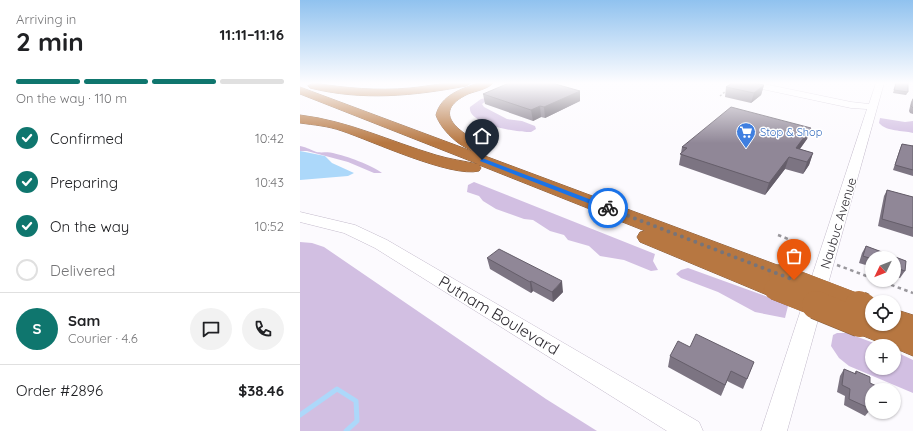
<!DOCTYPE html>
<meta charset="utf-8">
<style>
body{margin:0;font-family:Quicksand,sans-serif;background:#f2f2f2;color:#202124;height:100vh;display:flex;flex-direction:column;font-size:15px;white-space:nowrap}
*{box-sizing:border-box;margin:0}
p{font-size:13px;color:#757577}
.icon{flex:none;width:22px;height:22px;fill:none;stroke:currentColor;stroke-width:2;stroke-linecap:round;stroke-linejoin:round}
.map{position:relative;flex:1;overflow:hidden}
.sheet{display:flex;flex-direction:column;background:#fff;width:300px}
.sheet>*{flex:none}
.needle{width:26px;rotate:227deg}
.fabs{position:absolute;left:565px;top:251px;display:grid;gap:8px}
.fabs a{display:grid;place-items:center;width:36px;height:36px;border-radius:50%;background:#fff;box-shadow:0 1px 3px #0004;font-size:20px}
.pin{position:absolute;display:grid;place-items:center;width:34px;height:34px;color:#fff;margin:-41px -17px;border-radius:50% 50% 50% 0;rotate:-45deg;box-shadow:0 0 4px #0007}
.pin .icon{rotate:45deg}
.courier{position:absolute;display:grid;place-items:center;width:40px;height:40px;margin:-20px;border:3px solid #1a73e8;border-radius:50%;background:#fff;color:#222;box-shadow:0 1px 5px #0007}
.overview em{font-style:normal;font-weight:700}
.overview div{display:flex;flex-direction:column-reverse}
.overview{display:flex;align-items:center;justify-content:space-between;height:68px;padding:0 16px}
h1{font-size:26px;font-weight:700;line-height:30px}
.bar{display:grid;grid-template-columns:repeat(4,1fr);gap:6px 4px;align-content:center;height:48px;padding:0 16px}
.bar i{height:5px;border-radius:3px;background:#e0e0e0}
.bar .selected{background:#0f766e}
.bar p{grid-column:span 4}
.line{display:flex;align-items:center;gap:10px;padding:0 16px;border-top:1px solid #e0e0e0}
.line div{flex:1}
.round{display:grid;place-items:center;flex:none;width:42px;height:42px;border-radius:21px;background:#f2f2f2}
ol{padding:0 16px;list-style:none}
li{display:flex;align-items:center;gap:12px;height:44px}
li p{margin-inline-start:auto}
li .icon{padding:4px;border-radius:50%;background:#0f766e;color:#fff;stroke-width:4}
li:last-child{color:#757577}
li i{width:22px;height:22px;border:2px solid #e0e0e0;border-radius:50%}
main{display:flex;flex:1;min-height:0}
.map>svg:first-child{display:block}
</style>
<main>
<section class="sheet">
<div class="overview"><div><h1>2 min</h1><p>Arriving in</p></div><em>11:11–11:16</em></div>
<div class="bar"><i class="selected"></i><i class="selected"></i><i class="selected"></i><i></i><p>On the way · 110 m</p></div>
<ol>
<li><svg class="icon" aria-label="check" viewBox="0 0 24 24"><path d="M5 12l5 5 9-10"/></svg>Confirmed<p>10:42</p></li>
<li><svg class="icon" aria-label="check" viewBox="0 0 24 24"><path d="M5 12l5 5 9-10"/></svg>Preparing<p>10:43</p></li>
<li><svg class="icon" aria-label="check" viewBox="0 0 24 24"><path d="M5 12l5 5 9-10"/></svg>On the way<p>10:52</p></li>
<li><i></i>Delivered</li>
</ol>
<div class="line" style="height:72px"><b class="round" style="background:#0f766e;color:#fff">S</b><div><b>Sam</b><p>Courier · 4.6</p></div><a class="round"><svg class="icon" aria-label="chat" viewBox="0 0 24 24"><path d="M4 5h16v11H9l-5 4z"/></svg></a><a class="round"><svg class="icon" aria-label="phone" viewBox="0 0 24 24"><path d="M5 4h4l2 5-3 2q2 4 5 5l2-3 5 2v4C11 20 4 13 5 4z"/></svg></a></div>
<div class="line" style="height:52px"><div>Order #2896</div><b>$38.46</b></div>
</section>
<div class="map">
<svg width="613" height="431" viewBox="0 0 613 431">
<rect width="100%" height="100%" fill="#fcfafe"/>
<path fill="#d2bfe2" d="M186 98V101L182 104 184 107 207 119 222 121 235 126 236 129 231 132C218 133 167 124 170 107L181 99Z
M580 118 605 122 613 121V133C602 130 587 132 579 123Z
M0 146C6 147 9 149 14 151 20 154 27 151 33 153 46 156 72 165 82 173H74L48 162 7 151H0Z
M174 182 355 254 353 261 358 270 351 271 324 260 300 256 289 246 268 240 264 235 250 231 233 220 224 219 196 209 183 201 179 196 167 192 168 185Z
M0 242 12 243 24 247 246 399 297 431H0Z
M388 268 479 301 488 306 485 318 455 312 418 292 381 278 376 274 381 270Z
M537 333H547L582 346H572V368H594V351L613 360V393L549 366 539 358 531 346 533 335Z"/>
<path fill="#acd8fa" d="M0 151 25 156 32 163 54 173 48 176 0 180Z"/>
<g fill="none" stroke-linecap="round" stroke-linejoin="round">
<path stroke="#acd8fa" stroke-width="5" d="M0 415 37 389 56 401 57 421 46 431"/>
<g stroke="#c3bacb" stroke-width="1">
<path id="secondary" d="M444 83H459L551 102 569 104 576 83H584L487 431H461L567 109 551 108 448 86Z
M0 212 55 225 87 240 399 422 403 431H367L75 248 44 233 0 222Z"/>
</g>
<g stroke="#875d3c" stroke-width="1">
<path id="highway" d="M14 83C46 88 77 91 110 88 130 86 151 81 171 83L166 86C114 96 62 101 10 88L8 86Z
M178 83H193C188 89 176 91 168 94 128 113 162 134 185 145L187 148 185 151C167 156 141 131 136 115 141 95 161 89 178 83Z
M0 87 488 269 491 275 488 281 483 282 487 289 483 295 475 298 467 295 340 242 337 237 340 232 345 231 179 165 181 168 179 171C151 178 72 141 42 131 28 126 14 125 0 123V115C49 121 89 141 136 155 149 159 164 161 178 164L0 94Z
M594 309 613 315V356L594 348V346H588L551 331 547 323 551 315 560 312 572 317V324H594Z"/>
</g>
<path stroke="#99979c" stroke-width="1.5" stroke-dasharray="2 2" stroke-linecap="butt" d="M420 96 426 91"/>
<path stroke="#99979c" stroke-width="2.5" stroke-dasharray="3.5 3.5" stroke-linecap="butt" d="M478 235 496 242 502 251 512 257
M537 265 572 278
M578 280 613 293"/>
<use href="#secondary" fill="#fff" fill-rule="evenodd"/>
<use href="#highway" fill="#b77741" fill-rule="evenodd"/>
<g stroke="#875d3c" stroke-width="22" stroke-linecap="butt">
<path id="highway-bridge-far1" d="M480 275 561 306
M475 289 518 306"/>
</g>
<g stroke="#875d3c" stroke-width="29" stroke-linecap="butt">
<path id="highway-bridge" d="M516 305 560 323
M559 305 563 307"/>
</g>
<use href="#highway-bridge-far1" stroke="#b77741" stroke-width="22"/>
<use href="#highway-bridge" stroke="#b77741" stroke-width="28"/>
</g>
<path fill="#7c7482" d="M596 83H608V92L606 95 593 93Z
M464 85 461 95 451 103 425 97 426 87Z
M280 91V101L245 118 241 117 233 121 185 104 183 94Z
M613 98V114L610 113 609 111 611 102Z
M511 128 507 139 500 149 513 153 509 165 503 174 485 169 465 195 379 165 382 147Z
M602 144 612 146 613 145V176L593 170 600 149Z
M587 190 613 197V237L578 226 584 196Z
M566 246 606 261 605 271 600 278 594 276V258H572V267L559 263 562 253Z
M187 258 263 292 253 302 233 291 231 293 190 269Z
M390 347 454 362 443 389 427 381 421 396 368 367 370 356Z
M544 369 554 374 556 371 570 383 572 390V408H571V409L565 416 544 405 545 396 537 392 540 376Z"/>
<path fill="#655e6a" d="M464 85 461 95 451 103 454 93Z
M280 91V101L245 118 244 107Z
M240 106 241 117 233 121 231 110Z
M511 128 507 139 493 158 496 148Z
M513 153 509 165 503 174 507 162Z
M489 157 485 169 465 195 469 183Z
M231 281 233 291 231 293 230 282Z
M262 281 263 292 253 302 252 292Z
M431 371 421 396 425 385Z"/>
<path fill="#908797" stroke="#655e6a" d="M209 83H252L280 91 244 107 240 106 231 110 183 94Z
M432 83H453L464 85 454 93 426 87Z
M596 83H608V92L594 90Z
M613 99V108L611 106Z
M431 107 511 128 496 148 513 153 507 162 489 157 469 183 380 154 387 148 382 147Z
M602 144 613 146V170L595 165Z
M587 190 613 197V228L582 219Z
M566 246 606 261 605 271 594 267V258H572V259L563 256Z
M199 249 262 281 252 292 231 281 230 282 187 258Z
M396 334 454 362 447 379 431 371 425 385 370 356 378 341 390 347Z
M544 369 556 374V371L570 377V383L585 390H572L571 409 549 399 550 389 542 385Z"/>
<linearGradient id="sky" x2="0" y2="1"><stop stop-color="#90c2ef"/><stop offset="0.58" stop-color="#fefdff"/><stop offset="1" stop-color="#fefdff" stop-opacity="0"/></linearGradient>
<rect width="613" height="143" fill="url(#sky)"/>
<path fill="#1a73e8" d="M182 158 310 207 311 208 306 210 180 161Z"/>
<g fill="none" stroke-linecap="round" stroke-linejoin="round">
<path stroke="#777479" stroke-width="4" stroke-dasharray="0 7.2" d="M308 208 494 280"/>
</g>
<defs>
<g id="supermarket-pin" transform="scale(1)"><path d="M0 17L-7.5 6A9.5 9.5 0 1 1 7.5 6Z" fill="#3f7fe0" stroke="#fff"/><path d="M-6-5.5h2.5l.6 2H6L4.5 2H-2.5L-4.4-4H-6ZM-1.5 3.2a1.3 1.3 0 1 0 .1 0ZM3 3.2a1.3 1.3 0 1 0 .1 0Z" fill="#fff"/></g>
</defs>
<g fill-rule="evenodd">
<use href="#supermarket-pin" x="446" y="132"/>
</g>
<g text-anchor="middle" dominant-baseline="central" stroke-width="3" stroke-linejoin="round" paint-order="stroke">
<g font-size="11" fill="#366cbe" stroke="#fff" text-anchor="start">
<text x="460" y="132">Stop &amp; Shop</text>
</g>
<g font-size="13" fill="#2f2c32" stroke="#fff">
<text transform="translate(538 223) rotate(-73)">Naubuc Avenue</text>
</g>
<g font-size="16" fill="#2f2c32" stroke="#fff">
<text transform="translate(199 315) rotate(31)">Putnam Boulevard</text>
</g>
</g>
</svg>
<div class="fabs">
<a><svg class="needle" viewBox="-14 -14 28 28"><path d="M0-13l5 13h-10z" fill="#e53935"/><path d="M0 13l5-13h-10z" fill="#757577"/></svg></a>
<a><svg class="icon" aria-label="locate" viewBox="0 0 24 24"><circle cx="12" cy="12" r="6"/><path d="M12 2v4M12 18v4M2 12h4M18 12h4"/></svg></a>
<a>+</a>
<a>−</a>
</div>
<div class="pin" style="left:494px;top:280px;background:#ea580c"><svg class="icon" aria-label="bag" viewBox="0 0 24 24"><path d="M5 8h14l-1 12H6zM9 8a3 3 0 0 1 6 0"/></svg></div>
<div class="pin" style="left:182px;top:160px;background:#1f2937"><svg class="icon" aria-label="home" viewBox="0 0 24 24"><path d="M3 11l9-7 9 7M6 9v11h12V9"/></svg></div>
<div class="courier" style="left:308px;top:208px"><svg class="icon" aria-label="bike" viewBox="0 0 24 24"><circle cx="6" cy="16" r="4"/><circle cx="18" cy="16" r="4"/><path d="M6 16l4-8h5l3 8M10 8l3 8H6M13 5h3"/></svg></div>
</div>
</main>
